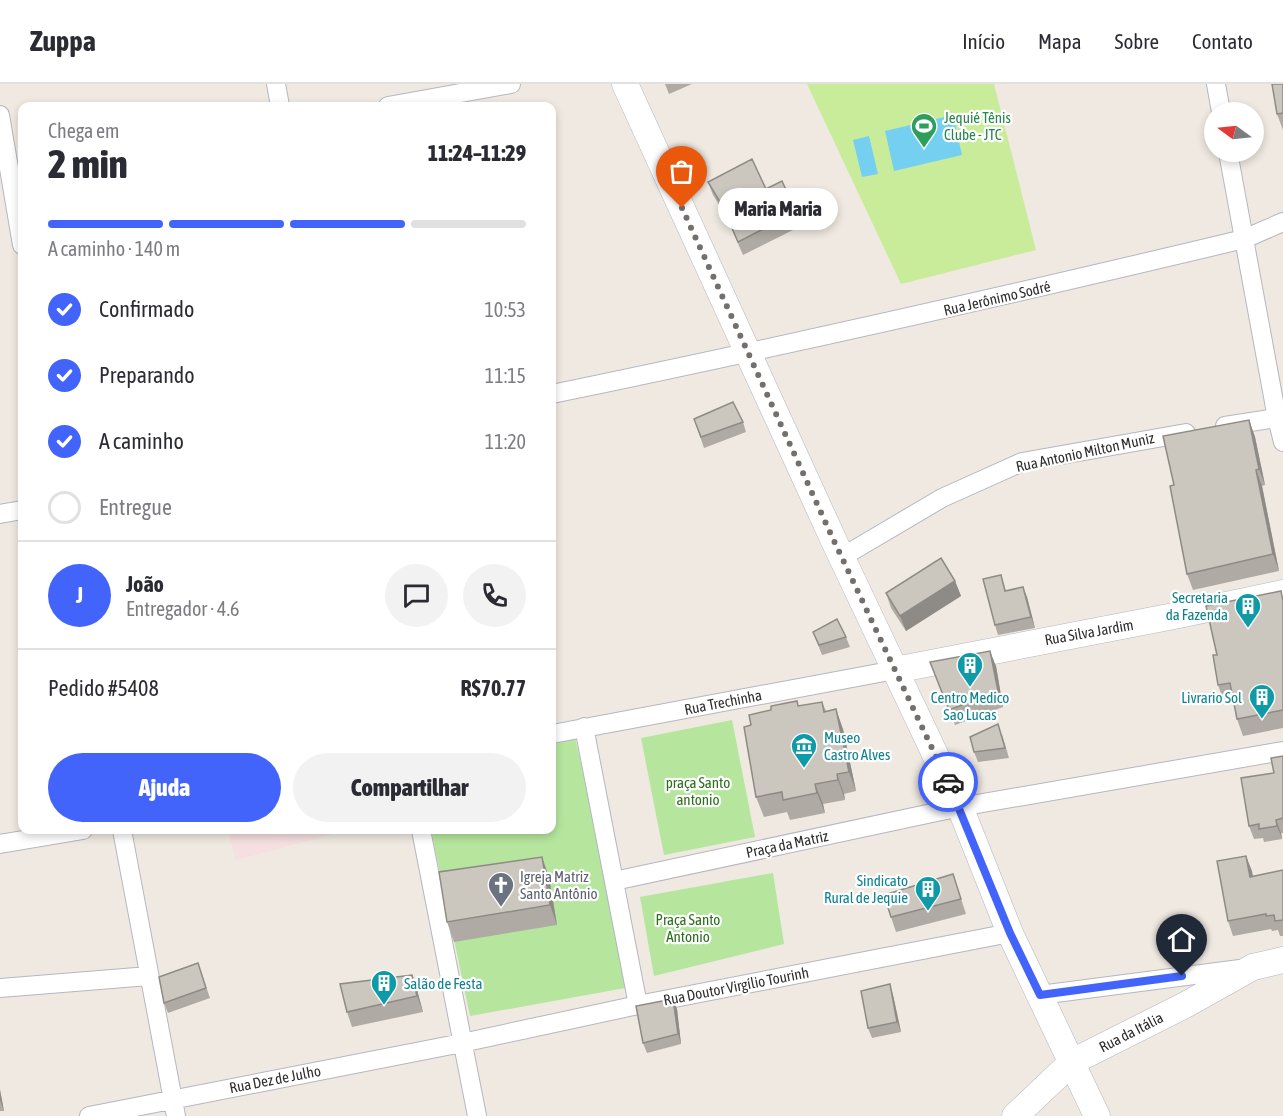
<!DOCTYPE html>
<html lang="pt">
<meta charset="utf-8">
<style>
body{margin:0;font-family:"Asap Condensed",sans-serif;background:#f2f2f3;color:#2b2b33;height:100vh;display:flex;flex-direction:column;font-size:22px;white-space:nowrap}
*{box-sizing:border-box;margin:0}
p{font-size:20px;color:#7c7c81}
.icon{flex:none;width:33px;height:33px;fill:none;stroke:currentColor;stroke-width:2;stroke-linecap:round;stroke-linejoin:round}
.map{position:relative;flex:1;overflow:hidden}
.panel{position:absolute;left:18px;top:18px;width:538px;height:732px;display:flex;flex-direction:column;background:#fff;border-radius:12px;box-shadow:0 3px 9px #0003}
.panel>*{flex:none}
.needle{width:39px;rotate:285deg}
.controls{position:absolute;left:1204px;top:18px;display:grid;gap:12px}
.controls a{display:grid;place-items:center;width:60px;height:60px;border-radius:50%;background:#fff;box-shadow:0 3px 9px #0003;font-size:30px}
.pin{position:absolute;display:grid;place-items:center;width:51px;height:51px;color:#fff;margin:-62px -26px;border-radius:50% 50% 50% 0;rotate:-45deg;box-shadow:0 0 6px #0007}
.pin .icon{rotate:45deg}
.courier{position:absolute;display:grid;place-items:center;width:60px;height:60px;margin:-30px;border:4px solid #4264fb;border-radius:50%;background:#fff;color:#222;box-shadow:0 2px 8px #0007}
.bubble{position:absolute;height:42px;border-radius:21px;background:#fff;box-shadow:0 3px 9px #0003;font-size:20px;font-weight:800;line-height:42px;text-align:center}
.headline em{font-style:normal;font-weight:800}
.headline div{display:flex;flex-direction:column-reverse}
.headline{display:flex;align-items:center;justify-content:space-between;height:102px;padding:0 30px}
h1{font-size:39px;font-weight:800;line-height:45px}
.bar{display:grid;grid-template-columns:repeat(4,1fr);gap:9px 6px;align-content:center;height:72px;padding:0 30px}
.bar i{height:8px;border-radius:4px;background:#e1e1e2}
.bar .active{background:#4264fb}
.bar p{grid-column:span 4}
.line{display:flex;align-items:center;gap:15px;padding:0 30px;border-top:2px solid #e1e1e2}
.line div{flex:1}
.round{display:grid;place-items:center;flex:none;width:63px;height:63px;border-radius:32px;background:#f2f2f3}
ol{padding:0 30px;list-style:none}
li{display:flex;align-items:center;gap:18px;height:66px}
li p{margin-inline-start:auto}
li .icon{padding:6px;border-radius:50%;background:#4264fb;color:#fff;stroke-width:4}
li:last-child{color:#7c7c81}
li i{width:33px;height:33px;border:3px solid #e1e1e2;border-radius:50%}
.button{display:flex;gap:12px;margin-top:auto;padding:12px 30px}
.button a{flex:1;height:69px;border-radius:36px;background:#4264fb;color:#fff;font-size:24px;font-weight:800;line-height:69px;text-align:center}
.button a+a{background:#f2f2f3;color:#2b2b33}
header{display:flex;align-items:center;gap:36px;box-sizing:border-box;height:84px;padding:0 30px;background:#fff;border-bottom:2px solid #e1e1e2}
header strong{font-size:28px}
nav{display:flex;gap:33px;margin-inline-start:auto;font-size:21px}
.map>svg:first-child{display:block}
</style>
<header>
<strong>Zuppa</strong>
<nav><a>Início</a><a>Mapa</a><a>Sobre</a><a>Contato</a></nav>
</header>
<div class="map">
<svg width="1283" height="1032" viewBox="0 0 1283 1032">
<rect width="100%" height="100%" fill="#efe9e1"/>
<path fill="#f5dfe0" d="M228 746H349L236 776Z"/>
<path fill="#b6e59e" d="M732 636 755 753 664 771 641 654Z
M574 649 597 749 625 904 470 932 431 746H552V653Z
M773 789 784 860 654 892 640 813Z"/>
<path fill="#c9ec9a" d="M807 0H994L1036 166 901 200Z"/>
<path fill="#75cff0" d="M953 31 962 71 894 87 885 47Z
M869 52 878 90 862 93 853 56Z"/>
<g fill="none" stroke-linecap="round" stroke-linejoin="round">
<g stroke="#b4b7c1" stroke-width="20">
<path id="street" d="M276 0 280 22
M1216 0 1221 28
M388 22 511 0
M0 31 22 161
M1228 68 1277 334 1283 358
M552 310C784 262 1014 210 1244 155L1283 138
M1225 342 1283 333
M0 430 22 426
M842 473 942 414 1022 378 1186 349
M584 643 638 921
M552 650 895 586
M122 746 176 1032
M421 746 477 1032
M0 760 83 746
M614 797 960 723 1283 667
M0 904 149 892
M1040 911 1240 885
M89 1032 462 959 638 921 1010 849"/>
</g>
<g stroke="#b4b7c1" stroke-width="27">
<path id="secondary" d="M625 0 834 457 960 723 1010 849 1097 1032
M895 586 1179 531 1283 509
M1015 1032 1072 978 1187 920 1253 883 1283 876"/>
</g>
<use href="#street" stroke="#fff" stroke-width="18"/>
<use href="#secondary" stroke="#fff" stroke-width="26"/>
</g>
<path fill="#afaba4" d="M665 0H692L669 10Z
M1283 0V46L1277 30Z
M708 98 766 105 796 128 801 142 743 171 727 134 713 111Z
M694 335 743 338 746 348 704 364Z
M1249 336 1255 353 1265 401 1262 402 1279 487 1193 506 1187 490 1174 401Z
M1001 491 1006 507 1027 513 1035 544 998 551 995 541Z
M955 497 961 512 906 547 891 524 886 509Z
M1283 513V644L1243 652 1237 635 1234 616 1224 618 1218 601 1217 571Z
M813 548 846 553 850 563 822 571Z
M930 578 996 582 1003 623 955 641Z
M822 618 826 627 843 645 856 707 844 710 845 716 823 720 825 729 790 736 787 728 764 733 756 713 751 641 799 622Z
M1002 650 1009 674 978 678 974 668Z
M1283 672V749H1281L1282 755 1264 758 1263 754 1254 755 1249 742Z
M1246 772 1253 792 1283 786V852H1280L1278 846 1272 847 1271 845 1233 852 1228 837Z
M953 790 966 830 896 848 891 833Z
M549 793 557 841 454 858 447 838Z
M198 879 210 914 168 929 164 919Z
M417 906 423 928 352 943 347 928Z
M893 911 901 948 872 954 868 944Z
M673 915 677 925 681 960 647 969 643 959Z
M0 1006 4 1027H0Z"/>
<path fill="#8e8b86" d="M1249 336 1255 353 1265 401 1259 385Z
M1256 386 1262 402 1279 487 1273 470Z
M955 497 961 512 906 547 900 532Z
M1023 503 1027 513 1035 544 1031 533Z
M990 567 996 582 1003 623 998 607Z
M836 625 843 645 856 707 849 688Z
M837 690 844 710 845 716 838 696Z
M815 700 823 720 825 729 817 709Z
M1276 736 1281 749 1282 755 1277 742Z
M1246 772 1252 787 1255 808 1250 793Z
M542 773 549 793 557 841 550 821Z
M412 891 417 906 423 928 417 912Z
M890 900 893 911 901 948 897 938Z
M673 915 677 925 681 960 678 950Z
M0 1006 4 1027 0 1016Z"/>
<path fill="#cbc7bf" stroke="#8e8b86" stroke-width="1.5" d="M1272 0H1283V29L1277 30Z
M752 75 766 105 782 97 796 128 738 158 722 121 708 98Z
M733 318 743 338 701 353 694 335Z
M1249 336 1259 385 1256 386 1273 470 1187 490 1170 402 1174 401 1163 352Z
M941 474 955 497 900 532 886 509Z
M1001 491 1005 507 1023 503 1031 533 995 541 983 495Z
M1281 507 1283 517V626L1237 635 1230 599 1218 601 1213 571H1217L1206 522Z
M837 535 846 553 819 561 813 548Z
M990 567 998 607 949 626 930 578Z
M797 617 798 622 822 618 824 628 836 625 849 688 837 690 838 696 815 700 817 709 783 716 782 708 756 713 744 643 751 641 749 631 771 626V622Z
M998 640 1005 664 974 668 970 653Z
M1283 672V734L1276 736 1277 742 1259 745V740L1249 742 1241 694 1274 689 1271 674Z
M1246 772 1250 793 1283 786V836L1275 837 1274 831 1266 832V830L1228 837 1217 777Z
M542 773 550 821 447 838 439 788Z
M953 790 961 815 891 833 884 811Z
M198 879 206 904 164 919 159 893Z
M412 891 417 912 347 928 340 900Z
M890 900 897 938 868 944 861 907Z
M673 915 678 950 643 959 636 922Z"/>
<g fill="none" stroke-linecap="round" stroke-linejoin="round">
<path stroke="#726f6d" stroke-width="6" stroke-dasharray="0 10.8" d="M682 124 834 457 948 698"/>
<path stroke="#4264fb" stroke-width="8" d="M948 698 1010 849 1040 911 1182 892"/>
</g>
<defs>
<g id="stadium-pin" transform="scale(1.35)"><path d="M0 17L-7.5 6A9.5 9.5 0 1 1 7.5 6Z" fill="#2e9e5b" stroke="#fff"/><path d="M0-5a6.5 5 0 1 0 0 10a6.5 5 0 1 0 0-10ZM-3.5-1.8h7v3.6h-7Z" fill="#fff"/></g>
<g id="building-pin" transform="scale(1.35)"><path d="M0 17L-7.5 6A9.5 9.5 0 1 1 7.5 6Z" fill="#0f9aa8" stroke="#fff"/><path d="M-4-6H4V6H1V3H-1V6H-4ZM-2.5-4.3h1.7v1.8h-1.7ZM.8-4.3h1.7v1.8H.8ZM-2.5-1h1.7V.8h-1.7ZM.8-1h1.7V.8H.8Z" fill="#fff"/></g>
<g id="museum-pin" transform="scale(1.35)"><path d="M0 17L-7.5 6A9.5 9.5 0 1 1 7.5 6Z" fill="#0f9aa8" stroke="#fff"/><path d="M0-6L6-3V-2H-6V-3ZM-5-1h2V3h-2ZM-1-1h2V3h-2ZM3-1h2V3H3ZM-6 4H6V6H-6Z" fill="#fff"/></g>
<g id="church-pin" transform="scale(1.35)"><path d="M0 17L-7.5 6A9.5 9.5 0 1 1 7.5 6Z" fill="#6b7280" stroke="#fff"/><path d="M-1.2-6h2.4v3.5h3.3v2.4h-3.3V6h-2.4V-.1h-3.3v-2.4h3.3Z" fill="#fff"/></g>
</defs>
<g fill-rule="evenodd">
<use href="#stadium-pin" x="924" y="42"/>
<use href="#building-pin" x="1248" y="522"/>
<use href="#building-pin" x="970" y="581"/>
<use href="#building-pin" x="1262" y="613"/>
<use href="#museum-pin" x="804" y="662"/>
<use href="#church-pin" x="501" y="801"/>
<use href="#building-pin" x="928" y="805"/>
<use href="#building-pin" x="384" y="899"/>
</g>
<g text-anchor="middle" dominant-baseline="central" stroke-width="4.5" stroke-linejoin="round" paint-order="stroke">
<g font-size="15" fill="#27864d" stroke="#fff" text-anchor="start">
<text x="944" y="33">Jequié Tênis<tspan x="944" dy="17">Clube - JTC</tspan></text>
</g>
<g font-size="15" fill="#2e2e2e" stroke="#fff">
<text transform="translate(997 214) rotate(-13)">Rua Jerônimo Sodré</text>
<text transform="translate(1085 368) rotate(-12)">Rua Antonio Milton Muniz</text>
<text transform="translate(1089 548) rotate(-10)">Rua Silva Jardim</text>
<text transform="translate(723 618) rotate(-11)">Rua Trechinha</text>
<text transform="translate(787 760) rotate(-12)">Praça da Matriz</text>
<text transform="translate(736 902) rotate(-11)">Rua Doutor Virgílio Tourinh</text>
<text transform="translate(1131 948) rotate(-27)">Rua da Itália</text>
<text transform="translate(275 995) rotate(-11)">Rua Dez de Julho</text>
</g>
<g font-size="15" fill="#0d838f" stroke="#fff" text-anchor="end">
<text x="1228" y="513">Secretaria<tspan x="1228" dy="17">da Fazenda</tspan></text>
<text x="970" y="613" text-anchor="middle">Centro Medico<tspan x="970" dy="17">Sao Lucas</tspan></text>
<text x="1242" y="613">Livrario Sol</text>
<text x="824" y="653" text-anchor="start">Museo<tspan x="824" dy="17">Castro Alves</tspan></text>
<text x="908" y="796">Sindicato<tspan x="908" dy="17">Rural de Jequie</tspan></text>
<text x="404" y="899" text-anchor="start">Salão de Festa</text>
</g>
<g font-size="15" fill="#2c6e1b" stroke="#fff">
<text x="698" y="698">praça Santo<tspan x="698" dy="17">antonio</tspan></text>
<text x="688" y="835">Praça Santo<tspan x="688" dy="17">Antonio</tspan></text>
</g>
<g font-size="15" fill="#5b616d" stroke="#fff" text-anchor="start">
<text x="520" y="792">Igreja Matriz<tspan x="520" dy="17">Santo Antônio</tspan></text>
</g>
</g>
</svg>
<div class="controls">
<a><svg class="needle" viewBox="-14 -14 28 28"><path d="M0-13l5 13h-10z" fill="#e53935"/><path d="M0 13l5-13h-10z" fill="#7c7c81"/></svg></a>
</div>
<div class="pin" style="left:682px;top:124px;background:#ea580c"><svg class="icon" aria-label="bag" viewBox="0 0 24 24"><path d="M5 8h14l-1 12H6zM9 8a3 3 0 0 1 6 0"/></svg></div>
<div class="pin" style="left:1182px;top:892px;background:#1f2937"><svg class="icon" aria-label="home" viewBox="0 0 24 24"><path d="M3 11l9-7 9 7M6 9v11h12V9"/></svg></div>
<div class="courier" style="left:948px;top:698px"><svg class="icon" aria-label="car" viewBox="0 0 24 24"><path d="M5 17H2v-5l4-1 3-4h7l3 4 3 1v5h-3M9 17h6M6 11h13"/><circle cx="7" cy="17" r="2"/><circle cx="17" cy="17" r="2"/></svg></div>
<div class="bubble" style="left:718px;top:104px;width:120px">Maria Maria</div>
<section class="panel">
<div class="headline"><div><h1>2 min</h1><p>Chega em</p></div><em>11:24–11:29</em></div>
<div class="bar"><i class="active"></i><i class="active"></i><i class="active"></i><i></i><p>A caminho · 140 m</p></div>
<ol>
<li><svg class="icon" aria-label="check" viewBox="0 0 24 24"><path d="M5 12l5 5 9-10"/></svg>Confirmado<p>10:53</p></li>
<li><svg class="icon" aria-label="check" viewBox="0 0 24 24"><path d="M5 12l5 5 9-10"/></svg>Preparando<p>11:15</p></li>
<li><svg class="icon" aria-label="check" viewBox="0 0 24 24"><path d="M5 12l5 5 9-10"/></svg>A caminho<p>11:20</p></li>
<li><i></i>Entregue</li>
</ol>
<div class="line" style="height:108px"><b class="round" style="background:#4264fb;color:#fff">J</b><div><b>João</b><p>Entregador · 4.6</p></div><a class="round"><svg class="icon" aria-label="chat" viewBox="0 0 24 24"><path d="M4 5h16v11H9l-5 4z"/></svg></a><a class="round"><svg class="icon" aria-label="phone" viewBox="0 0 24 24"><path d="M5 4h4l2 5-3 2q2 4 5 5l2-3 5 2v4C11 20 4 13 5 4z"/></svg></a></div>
<div class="line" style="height:78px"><div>Pedido #5408</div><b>R$70.77</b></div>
<div class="button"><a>Ajuda</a><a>Compartilhar</a></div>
</section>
</div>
